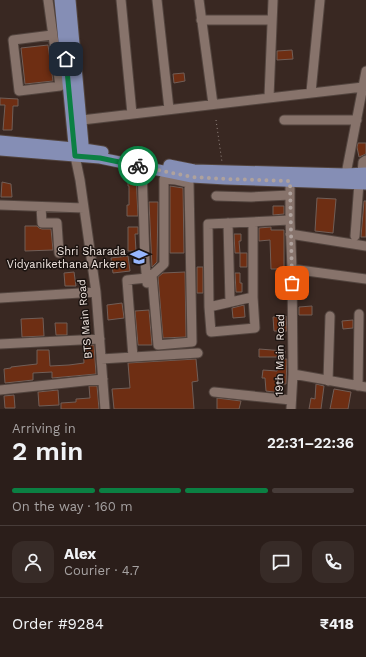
<!DOCTYPE html>
<meta charset="utf-8">
<style>
body{margin:0;font-family:"Work Sans",sans-serif;background:#372b27;color:#f1f3f6;height:100vh;display:flex;flex-direction:column;font-size:15px;white-space:nowrap}
*{box-sizing:border-box;margin:0}
p{font-size:13px;color:#a6a2a2}
.icon{flex:none;width:22px;height:22px;fill:none;stroke:currentColor;stroke-width:2;stroke-linecap:round;stroke-linejoin:round}
.map{position:relative;height:409px;overflow:hidden}
.panel{display:flex;flex-direction:column;background:#2b1e1a;flex:1}
.panel>*{flex:none}
.pin{position:absolute;display:grid;place-items:center;width:34px;height:34px;color:#fff;margin:-17px;border-radius:8px;box-shadow:0 2px 6px #0006}
.courier{position:absolute;display:grid;place-items:center;width:40px;height:40px;margin:-20px;border:3px solid #0b8043;border-radius:50%;background:#fff;color:#222;box-shadow:0 1px 5px #0007}
.summary em{font-style:normal;font-weight:600}
.summary div{display:flex;flex-direction:column-reverse}
.summary{display:flex;align-items:center;justify-content:space-between;height:68px;padding:0 12px}
h1{font-size:26px;font-weight:600;line-height:30px}
.bar{display:grid;grid-template-columns:repeat(4,1fr);gap:6px 4px;align-content:center;height:48px;padding:0 12px}
.bar i{height:5px;border-radius:3px;background:#473c39}
.bar .on{background:#0b8043}
.bar p{grid-column:span 4}
.line{display:flex;align-items:center;gap:10px;padding:0 12px;border-top:1px solid #473c39}
.line div{flex:1}
.round{display:grid;place-items:center;flex:none;width:42px;height:42px;border-radius:12px;background:#372b27}
.map>svg:first-child{display:block}
</style>
<div class="map">
<svg width="366" height="409" viewBox="0 0 366 409">
<rect width="100%" height="100%" fill="#392822"/>
<path fill="#6e2e13" stroke="#715e57" d="M48 45 53 81 25 84 21 48Z
M292 50 293 59 277 60V51Z
M184 73 185 81 174 83 173 74Z
M0 98 18 99V106H13L12 130H3L5 105H0Z
M358 143H366V154L359 157 357 147Z
M128 176H136L138 216H127V205H129V186H128Z
M2 182 11 184 12 197H1Z
M170 186 183 188 184 253H170Z
M317 198 336 199 333 233 315 231Z
M364 201H366V237H361Z
M149 202H158L157 262 152 267Z
M273 206H284V214L273 215Z
M25 226H37L39 228 42 229H51L53 250 25 251Z
M128 227H138V234H135L136 251H128Z
M271 227V230H284V269H271L270 240 259 241V228Z
M234 234H241V241H239L240 253H235Z
M240 253H247V267H240Z
M128 256 130 271 113 273 111 258Z
M197 267H203V293H197Z
M74 272 76 286H65L64 273Z
M185 272 186 337 163 338 158 277 163 273Z
M235 273H240V283H242V292H236Z
M122 303 124 318 108 320 107 305Z
M244 305 245 317 233 318 232 308Z
M312 306V315H299V307Z
M149 310 152 345H138L135 311Z
M286 316 287 331H274L273 317Z
M43 318 44 336 22 337 21 319Z
M353 320V328L343 329 342 321Z
M55 323H67V335H56Z
M94 345 96 374 52 378V372L33 373V380L5 383 4 369 11 368V367L37 364V350H49L50 366 69 365 84 363 83 346Z
M259 349 285 351 284 359H287L286 384H282V393L266 391 265 378H262L263 370 277 371 278 357H259Z
M196 359 198 381 192 382 194 409H114L112 389 130 388 128 363Z
M316 384 324 386 321 409H309L311 398 315 399Z
M89 386H97L99 409H61V403L76 402V399L90 398Z
M334 389 351 392 348 409H330Z
M58 390 59 405 39 406 38 392Z
M14 395 15 408H5L4 396Z
M217 398 241 401 239 409H217Z"/>
<g fill="none" stroke-linecap="round" stroke-linejoin="round">
<g stroke="#52443e" stroke-width="11">
<path id="minor" d="M48 0 60 86 19 91 13 40 52 35
M121 0 132 114
M157 0 169 109
M199 0 213 104
M201 20H272
M311 92 320 0
M269 97 273 0
M82 120 363 87
M284 120H357
M75 156 80 180 96 292 105 409
M142 167 145 262 147 283
M362 173 363 162 366 160
M345 179 366 71
M176 180 164 179V264L152 275 158 345 192 342 189 183 176 180 178 174
M290 181V220L292 269 293 374 291 409
M216 196 251 197 290 195
M0 205 84 208
M41 207 42 223H57L59 253
M253 222V297L255 328 211 332 209 307 208 224 290 220
M228 223 230 302
M290 234 366 246
M355 236 359 183
M292 269 366 279
M0 298 96 292
M209 307 253 297
M0 344 100 339
M133 357 127 280 147 278
M101 359 198 353
M293 374 366 387
M328 381 330 316
M358 386 359 314
M0 390 103 379
M214 392 291 400"/>
</g>
<g stroke="#52443e" stroke-width="13">
<path id="major" d="M60 0 75 155
M70 0 84 155
M0 141 84 149 103 152
M0 150 100 158 192 177 226 179 366 184
M169 165 194 170 346 174 366 173"/>
</g>
<path stroke="#958781" stroke-width="1" stroke-dasharray="1 3" stroke-linecap="butt" d="M216 120 222 162"/>
<use href="#minor" stroke="#87736b" stroke-width="9"/>
<use href="#major" stroke="#858eb5" stroke-width="11"/>
</g>
<g fill="none" stroke-linecap="round" stroke-linejoin="round">
<path stroke="#afa29d" stroke-width="4" stroke-dasharray="0 7.2" d="M138 166 192 177 226 179 290 181 292 283"/>
<path stroke="#0b8043" stroke-width="5" d="M66 59 75 156 100 158 138 166"/>
</g>
<defs>
<g id="school-bare" transform="scale(1.38)"><path d="M0-5L7-2L0 1L-7-2ZM-4 1L0 2.5L4 1V4Q0 6-4 4Z" fill="#97b6fd" stroke="#1b1310" stroke-width="2.5" paint-order="stroke"/></g>
</defs>
<g fill-rule="evenodd">
<use href="#school-bare" x="139" y="257"/>
</g>
<g text-anchor="middle" dominant-baseline="central" stroke-width="3" stroke-linejoin="round" paint-order="stroke">
<g font-size="11" fill="#efe4df" stroke="#1b1310" text-anchor="end">
<text x="126" y="251">Shri Sharada<tspan x="126" dy="13">Vidyanikethana Arkere</tspan></text>
</g>
<g font-size="11" fill="#efe4df" stroke="#1b1310">
<text transform="translate(85 319) rotate(-95)">BTS Main Road</text>
<text transform="translate(280 355) rotate(-89)">19th Main Road</text>
</g>
</g>
</svg>
<div class="pin" style="left:292px;top:283px;background:#ea580c"><svg class="icon" aria-label="bag" viewBox="0 0 24 24"><path d="M5 8h14l-1 12H6zM9 8a3 3 0 0 1 6 0"/></svg></div>
<div class="pin" style="left:66px;top:59px;background:#1f2937"><svg class="icon" aria-label="home" viewBox="0 0 24 24"><path d="M3 11l9-7 9 7M6 9v11h12V9"/></svg></div>
<div class="courier" style="left:138px;top:166px"><svg class="icon" aria-label="bike" viewBox="0 0 24 24"><circle cx="6" cy="16" r="4"/><circle cx="18" cy="16" r="4"/><path d="M6 16l4-8h5l3 8M10 8l3 8H6M13 5h3"/></svg></div>
</div>
<section class="panel">
<div class="summary"><div><h1>2 min</h1><p>Arriving in</p></div><em>22:31–22:36</em></div>
<div class="bar"><i class="on"></i><i class="on"></i><i class="on"></i><i></i><p>On the way · 160 m</p></div>
<div class="line" style="height:72px"><a class="round"><svg class="icon" aria-label="person" viewBox="0 0 24 24"><circle cx="12" cy="8" r="4"/><path d="M4 21q1-7 8-7t8 7"/></svg></a><div><b>Alex</b><p>Courier · 4.7</p></div><a class="round"><svg class="icon" aria-label="chat" viewBox="0 0 24 24"><path d="M4 5h16v11H9l-5 4z"/></svg></a><a class="round"><svg class="icon" aria-label="phone" viewBox="0 0 24 24"><path d="M5 4h4l2 5-3 2q2 4 5 5l2-3 5 2v4C11 20 4 13 5 4z"/></svg></a></div>
<div class="line" style="height:52px"><div>Order #9284</div><b>₹418</b></div>
</section>
